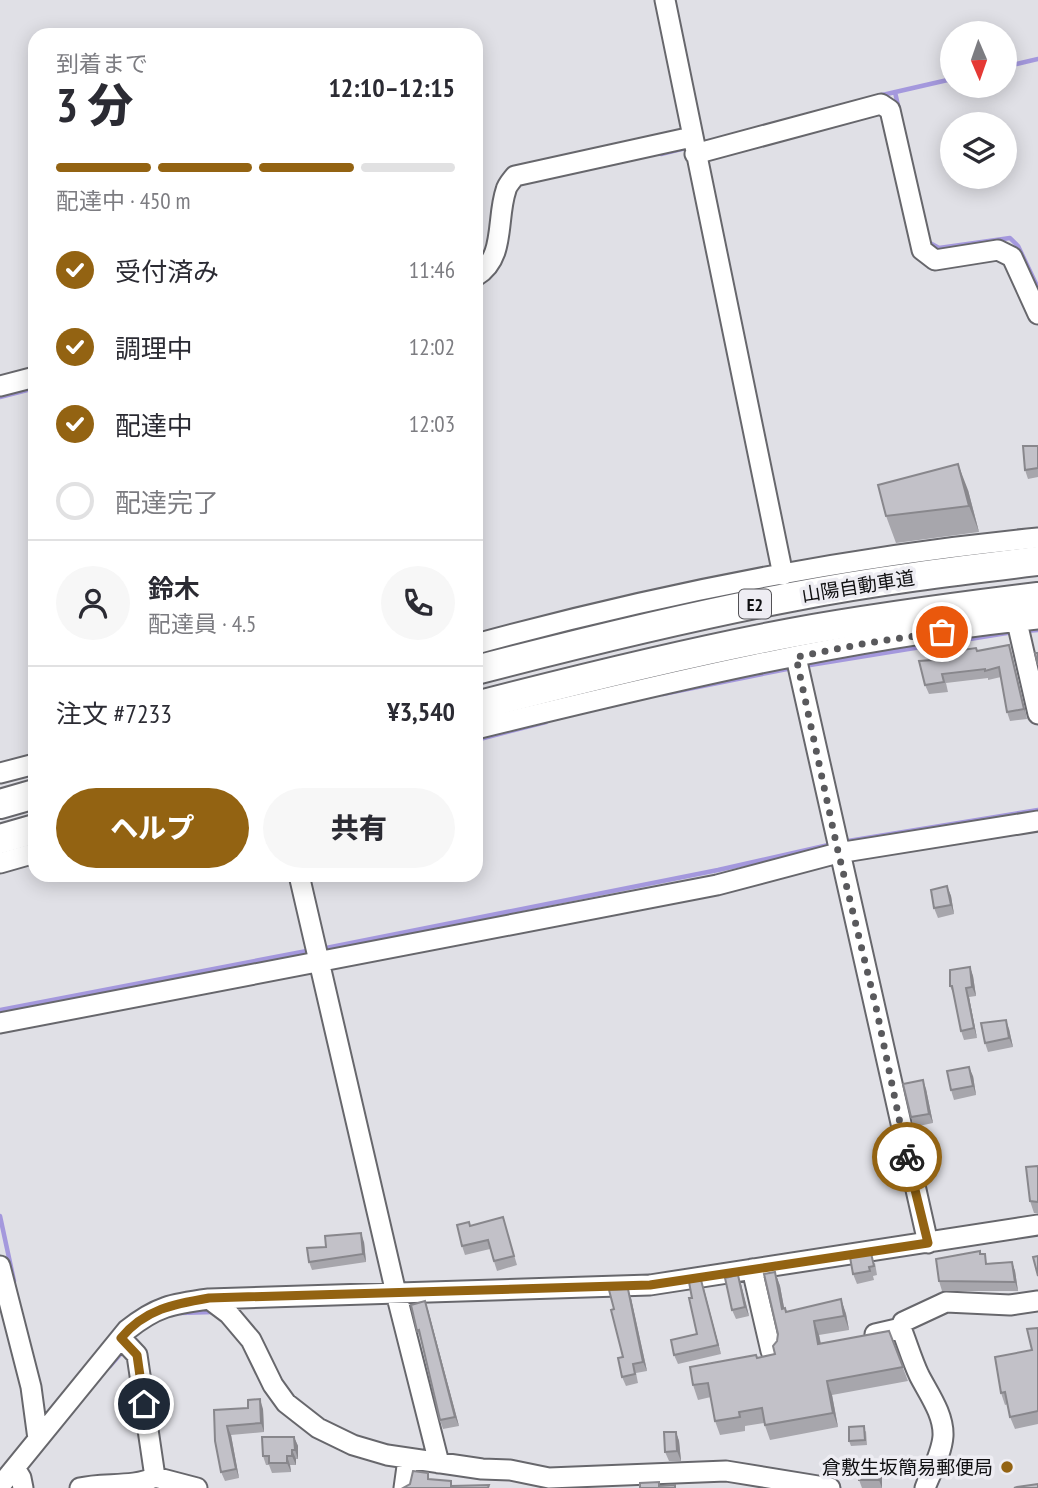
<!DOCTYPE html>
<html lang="ja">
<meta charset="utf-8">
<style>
body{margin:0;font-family:"PT Sans Narrow","Noto Sans JP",sans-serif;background:#f7f7f7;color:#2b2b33;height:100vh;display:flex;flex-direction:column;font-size:26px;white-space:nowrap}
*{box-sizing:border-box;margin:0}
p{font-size:23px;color:#7c7c81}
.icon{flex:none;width:38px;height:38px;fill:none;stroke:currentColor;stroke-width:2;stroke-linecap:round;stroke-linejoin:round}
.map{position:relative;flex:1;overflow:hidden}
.side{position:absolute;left:28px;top:28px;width:455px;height:854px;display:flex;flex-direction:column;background:#fff;border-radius:21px;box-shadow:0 4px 18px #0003}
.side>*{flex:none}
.needle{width:46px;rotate:178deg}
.buttons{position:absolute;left:940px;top:21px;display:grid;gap:14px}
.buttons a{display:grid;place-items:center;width:77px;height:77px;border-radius:50%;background:#fff;box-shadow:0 4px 18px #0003;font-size:35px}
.pin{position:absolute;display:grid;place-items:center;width:60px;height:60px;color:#fff;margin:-30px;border:4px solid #fff;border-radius:50%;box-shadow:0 2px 7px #0007}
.courier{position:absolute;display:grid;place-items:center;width:70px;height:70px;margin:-35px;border:5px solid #936312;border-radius:50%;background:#fff;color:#222;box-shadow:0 2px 9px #0007}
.head em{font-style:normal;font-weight:800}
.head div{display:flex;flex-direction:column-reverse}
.head{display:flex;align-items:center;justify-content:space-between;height:119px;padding:0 28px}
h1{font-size:46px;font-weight:800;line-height:52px}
.bar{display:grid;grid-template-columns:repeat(4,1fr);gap:10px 7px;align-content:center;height:84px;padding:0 28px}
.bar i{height:9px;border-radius:5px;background:#e1e1e2}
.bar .active{background:#936312}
.bar p{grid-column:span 4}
.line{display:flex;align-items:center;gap:18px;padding:0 28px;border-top:2px solid #e1e1e2}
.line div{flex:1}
.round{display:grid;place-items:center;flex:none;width:74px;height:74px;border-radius:37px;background:#f7f7f7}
ol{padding:0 28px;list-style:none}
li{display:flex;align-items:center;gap:21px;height:77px}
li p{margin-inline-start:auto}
li .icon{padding:7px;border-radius:50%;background:#936312;color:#fff;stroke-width:4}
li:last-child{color:#7c7c81}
li i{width:38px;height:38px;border:4px solid #e1e1e2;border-radius:50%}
.cta{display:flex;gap:14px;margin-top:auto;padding:14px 28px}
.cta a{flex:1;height:80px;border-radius:42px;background:#936312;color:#fff;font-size:28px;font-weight:800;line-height:80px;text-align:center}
.cta a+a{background:#f7f7f7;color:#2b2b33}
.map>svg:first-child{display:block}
</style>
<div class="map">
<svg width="1038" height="1488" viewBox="0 0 1038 1488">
<rect width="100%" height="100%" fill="#e0e0e6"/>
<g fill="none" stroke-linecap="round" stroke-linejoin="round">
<path stroke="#a498dd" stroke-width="4.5" d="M1004 67 1038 59
M895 92 899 110
M878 96 952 79
M661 154 690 147
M928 242 939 248 1010 238 1018 246 1038 288
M0 397 35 388
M1025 631 1038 630
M804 666 1013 632
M663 694 792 668
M476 740 546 722
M842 842 1038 810
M321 949 718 870 833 844
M0 1010 312 950
M0 1216 14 1281
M180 1313 213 1312
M110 1366 125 1349"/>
<g stroke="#67676c" stroke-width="23">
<path id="minor" d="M665 0 783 575
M695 154 881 104 890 110 922 250 935 260 998 250 1012 257 1038 314
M476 276C506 258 496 219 506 190 507 185 512 180 515 176L692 137
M0 386 35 377
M1017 622 1038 714
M476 644C660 594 849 556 1038 538
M796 657 928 1243
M476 729C660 684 849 638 1038 619
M0 773 35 764
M0 863 35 853
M299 875 396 1293 439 1463
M0 1023 717 885 838 853 1038 821
M0 1266 31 1387 38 1439
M752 1269 771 1351
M209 1299 229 1314 251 1340 273 1385 286 1403 318 1428 353 1445 387 1455 482 1469 510 1470 549 1478 726 1471 830 1488
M901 1328 903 1322 946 1302 1010 1305 1038 1301
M875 1334 901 1328C907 1343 912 1360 919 1375 928 1393 944 1414 943 1436 942 1453 931 1472 925 1488
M121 1338 137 1355 155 1477
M15 1468 21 1478 23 1488
M0 1486 127 1330C157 1306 172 1304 209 1299L650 1285 1038 1225
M80 1488C103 1482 133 1488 155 1477L197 1488
M404 1488 408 1459"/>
</g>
<g stroke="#67676c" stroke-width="32">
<path id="highway" d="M476 670C580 643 685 617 791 597 873 581 955 571 1038 561
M476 706C580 679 685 653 791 633 873 618 956 607 1038 597
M0 804 35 794
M0 839 35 829"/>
</g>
<use href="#minor" stroke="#fff" stroke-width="19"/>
<use href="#highway" stroke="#fff" stroke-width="28"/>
</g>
<path fill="#a7a6ac" d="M1038 446V477L1028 479 1025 470Z
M968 490 979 532 896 543 886 516Z
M976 648 977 651 1012 655 1027 719 1010 721 1007 712 1001 677 988 680V678L946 683 948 692 929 694 925 685 948 659Z
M947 886 951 896 954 914 938 918 934 908Z
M970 967 973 976 976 996 969 997 977 1038 964 1040 961 1031 954 995 950 986Z
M1009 1029 1013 1047 988 1052 985 1043Z
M973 1076 976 1095 954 1100 951 1090Z
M926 1089 933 1123 914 1127 911 1117Z
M1038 1166V1213H1034L1030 1201Z
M503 1217 517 1265 497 1271 490 1249 465 1255 462 1246 470 1226Z
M364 1242 366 1262 312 1270 309 1262 326 1247Z
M1012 1262 1015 1271 1018 1291H942L939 1281 988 1263Z
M875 1263 877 1275 873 1276 874 1280 857 1284 853 1274Z
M775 1272 780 1286 784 1308 786 1312 841 1299 846 1314 849 1330 819 1335 821 1343 889 1331 908 1381 832 1395 838 1427 770 1440 764 1423 745 1426V1431L720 1435 715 1421 711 1397 698 1400 693 1385 757 1358 775 1354 778 1334Z
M701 1280 721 1354 678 1364 674 1355 697 1334 692 1298Z
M741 1284 749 1316 736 1319 732 1310Z
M631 1298 647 1371 636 1373 638 1383 626 1386 622 1377 623 1357 614 1309Z
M428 1310 459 1426 443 1429 440 1420 421 1340 417 1331Z
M1038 1328V1424L1015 1429 1010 1417 1008 1404 1005 1405 1001 1393 1032 1350Z
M263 1409 264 1432 231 1435 239 1478 225 1481 221 1472 214 1410Z
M866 1431 867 1445 851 1446 849 1441Z
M676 1432 679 1441 681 1461H669L665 1452Z
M294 1437 298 1446V1459H296V1465H290L291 1472 272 1473 269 1465H266L263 1456Z
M882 1476V1488H862L859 1480Z"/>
<path fill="#88878c" d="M958 464 968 490 979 532 969 506Z
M1009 645 1012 655 1027 719 1024 709Z
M947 886 951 896 954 914 951 905Z
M970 967 973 976 976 996 972 987Z
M966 988 969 997 977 1038 974 1028Z
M1006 1020 1009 1029 1013 1047 1009 1038Z
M969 1067 973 1076 976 1095 973 1086Z
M923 1080 926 1089 933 1123 929 1114Z
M361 1233 364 1242 366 1262 363 1254Z
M1012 1262 1015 1271 1018 1291 1015 1282Z
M775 1272 780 1286 787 1323 782 1309Z
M738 1275 741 1284 749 1316 745 1307Z
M701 1280 704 1289 721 1354 718 1345Z
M628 1289 631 1298 647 1371 643 1362Z
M841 1299 846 1314 849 1330 844 1316Z
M425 1301 428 1310 459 1426 455 1417Z
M814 1321 819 1335 823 1358 818 1344Z
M827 1381 832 1395 838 1427 833 1413Z
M260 1399 263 1409 264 1432 261 1423Z
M227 1426 231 1435 239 1478 236 1469Z
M676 1432 679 1441 681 1461 677 1451Z
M294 1437 298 1446V1459L295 1450Z
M292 1450 296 1459V1465L292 1456Z
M287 1456 290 1465 291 1472 287 1463Z
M878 1467 882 1476V1488L879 1480Z"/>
<path fill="#c2c1c8" stroke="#88878c" stroke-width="2" d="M1023 446H1038V468L1025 470Z
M958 464 969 506 886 516 878 485Z
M1009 645 1024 709 1007 712 999 667 985 671V669L942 674 944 682 925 685 919 661 948 659 947 652 976 648 977 651Z
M1035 653H1038V665Z
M947 886 951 905 934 908 931 890Z
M970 967 972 987 966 988 974 1028 961 1031 952 986H950V970Z
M1006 1020 1009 1038 985 1043 981 1023Z
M969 1067 973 1086 951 1090 947 1071Z
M923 1080 929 1114 911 1117 903 1084Z
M1038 1166V1202L1030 1201 1026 1167Z
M503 1217 514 1256 494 1261 488 1240 462 1246 457 1225 469 1222 470 1226Z
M361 1233 363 1254 309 1262 307 1248 326 1247 325 1236Z
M980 1251V1254H985L986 1264 1012 1262 1015 1282 939 1281 936 1259Z
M871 1253 874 1266 869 1267 870 1271 853 1274 850 1257Z
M1038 1256V1276L1033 1257Z
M775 1272 782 1309 785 1308 786 1312 841 1299 844 1316 814 1321 818 1344 889 1331 903 1367 827 1381 833 1413 765 1425 762 1408 739 1412 740 1417 715 1421 708 1383 693 1385 690 1367 756 1355 757 1358 775 1354 773 1346 777 1341 778 1334 764 1274Z
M738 1275 745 1307 732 1310 725 1278Z
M701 1280 718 1345 674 1355 671 1340 697 1334 689 1298H692L689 1282Z
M628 1289 643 1362 633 1364 635 1374 622 1377 618 1358 623 1357 611 1310 614 1309 609 1290Z
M425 1301 455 1417 440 1420 419 1330 417 1331 411 1305Z
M1038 1328V1411L1010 1417 1005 1392 1001 1393 995 1357 1032 1350 1027 1329Z
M260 1399 261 1423 227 1426 236 1469 221 1472 215 1441 214 1410 248 1408V1400Z
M864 1426 865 1440 849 1441V1427Z
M664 1432H676L677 1451 665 1452Z
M262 1437H294L295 1450H292V1456H287V1463H269V1456H263Z
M878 1467 879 1480H859L858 1468Z
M413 1471 428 1473V1479L451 1481V1486L489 1485 488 1488H403L410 1484Z
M659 1482V1486L675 1485V1488H640V1483Z
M1038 1484V1488H1014L1017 1487Z"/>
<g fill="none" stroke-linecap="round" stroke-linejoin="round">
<path stroke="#59595c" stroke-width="7" stroke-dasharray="0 12.6" d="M907 1157 876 1007 837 847 796 657 867 643 942 632"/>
<path stroke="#936312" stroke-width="9" d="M144 1404 137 1355 121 1338C145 1309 174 1304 209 1298L650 1285 928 1243 907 1157"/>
</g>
<circle fill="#936312" stroke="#eeedf3" stroke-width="2.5" cx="1007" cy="1467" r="7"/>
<g text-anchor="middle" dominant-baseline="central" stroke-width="7" stroke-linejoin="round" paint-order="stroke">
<rect fill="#eeedf3" stroke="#535256" stroke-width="2" x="739" y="589.5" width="32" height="29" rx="5"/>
<g font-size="18" font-weight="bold" fill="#101012">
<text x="755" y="604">E2</text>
</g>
<g font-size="19" fill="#101012" stroke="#eeedf3">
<text transform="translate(858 586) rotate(-9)">山陽自動車道</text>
</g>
<g font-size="19" fill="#101012" stroke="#eeedf3" text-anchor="end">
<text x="993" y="1467">倉敷生坂簡易郵便局</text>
</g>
</g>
</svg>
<div class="buttons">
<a><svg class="needle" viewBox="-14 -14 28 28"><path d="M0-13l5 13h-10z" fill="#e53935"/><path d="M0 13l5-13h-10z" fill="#7c7c81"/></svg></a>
<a><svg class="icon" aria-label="layers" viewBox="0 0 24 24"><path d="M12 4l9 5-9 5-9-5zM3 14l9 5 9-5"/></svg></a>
</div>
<div class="pin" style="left:942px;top:632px;background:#ea580c"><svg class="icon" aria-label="bag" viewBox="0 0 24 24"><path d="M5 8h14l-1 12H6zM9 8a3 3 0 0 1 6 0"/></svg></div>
<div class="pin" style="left:144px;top:1404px;background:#1f2937"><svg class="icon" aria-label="home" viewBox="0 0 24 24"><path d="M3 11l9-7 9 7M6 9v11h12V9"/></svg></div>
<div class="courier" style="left:907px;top:1157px"><svg class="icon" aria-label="bike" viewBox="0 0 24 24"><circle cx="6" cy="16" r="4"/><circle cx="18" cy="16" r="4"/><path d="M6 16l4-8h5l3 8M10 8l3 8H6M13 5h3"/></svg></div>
<section class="side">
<div class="head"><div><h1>3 分</h1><p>到着まで</p></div><em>12:10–12:15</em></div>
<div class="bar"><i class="active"></i><i class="active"></i><i class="active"></i><i></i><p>配達中 · 450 m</p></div>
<ol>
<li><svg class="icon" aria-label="check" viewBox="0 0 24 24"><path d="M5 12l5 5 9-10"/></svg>受付済み<p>11:46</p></li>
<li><svg class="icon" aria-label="check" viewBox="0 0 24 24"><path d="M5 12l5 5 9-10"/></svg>調理中<p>12:02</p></li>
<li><svg class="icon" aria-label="check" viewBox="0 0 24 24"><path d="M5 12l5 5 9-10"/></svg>配達中<p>12:03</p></li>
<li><i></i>配達完了</li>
</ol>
<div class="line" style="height:126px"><a class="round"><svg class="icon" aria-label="person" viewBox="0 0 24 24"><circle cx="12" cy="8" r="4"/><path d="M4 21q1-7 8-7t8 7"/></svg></a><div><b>鈴木</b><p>配達員 · 4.5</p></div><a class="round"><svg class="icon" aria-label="phone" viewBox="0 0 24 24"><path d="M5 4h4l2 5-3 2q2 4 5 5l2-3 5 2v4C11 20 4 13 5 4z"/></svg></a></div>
<div class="line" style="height:91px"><div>注文 #7233</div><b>¥3,540</b></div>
<div class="cta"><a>ヘルプ</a><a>共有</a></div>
</section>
</div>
